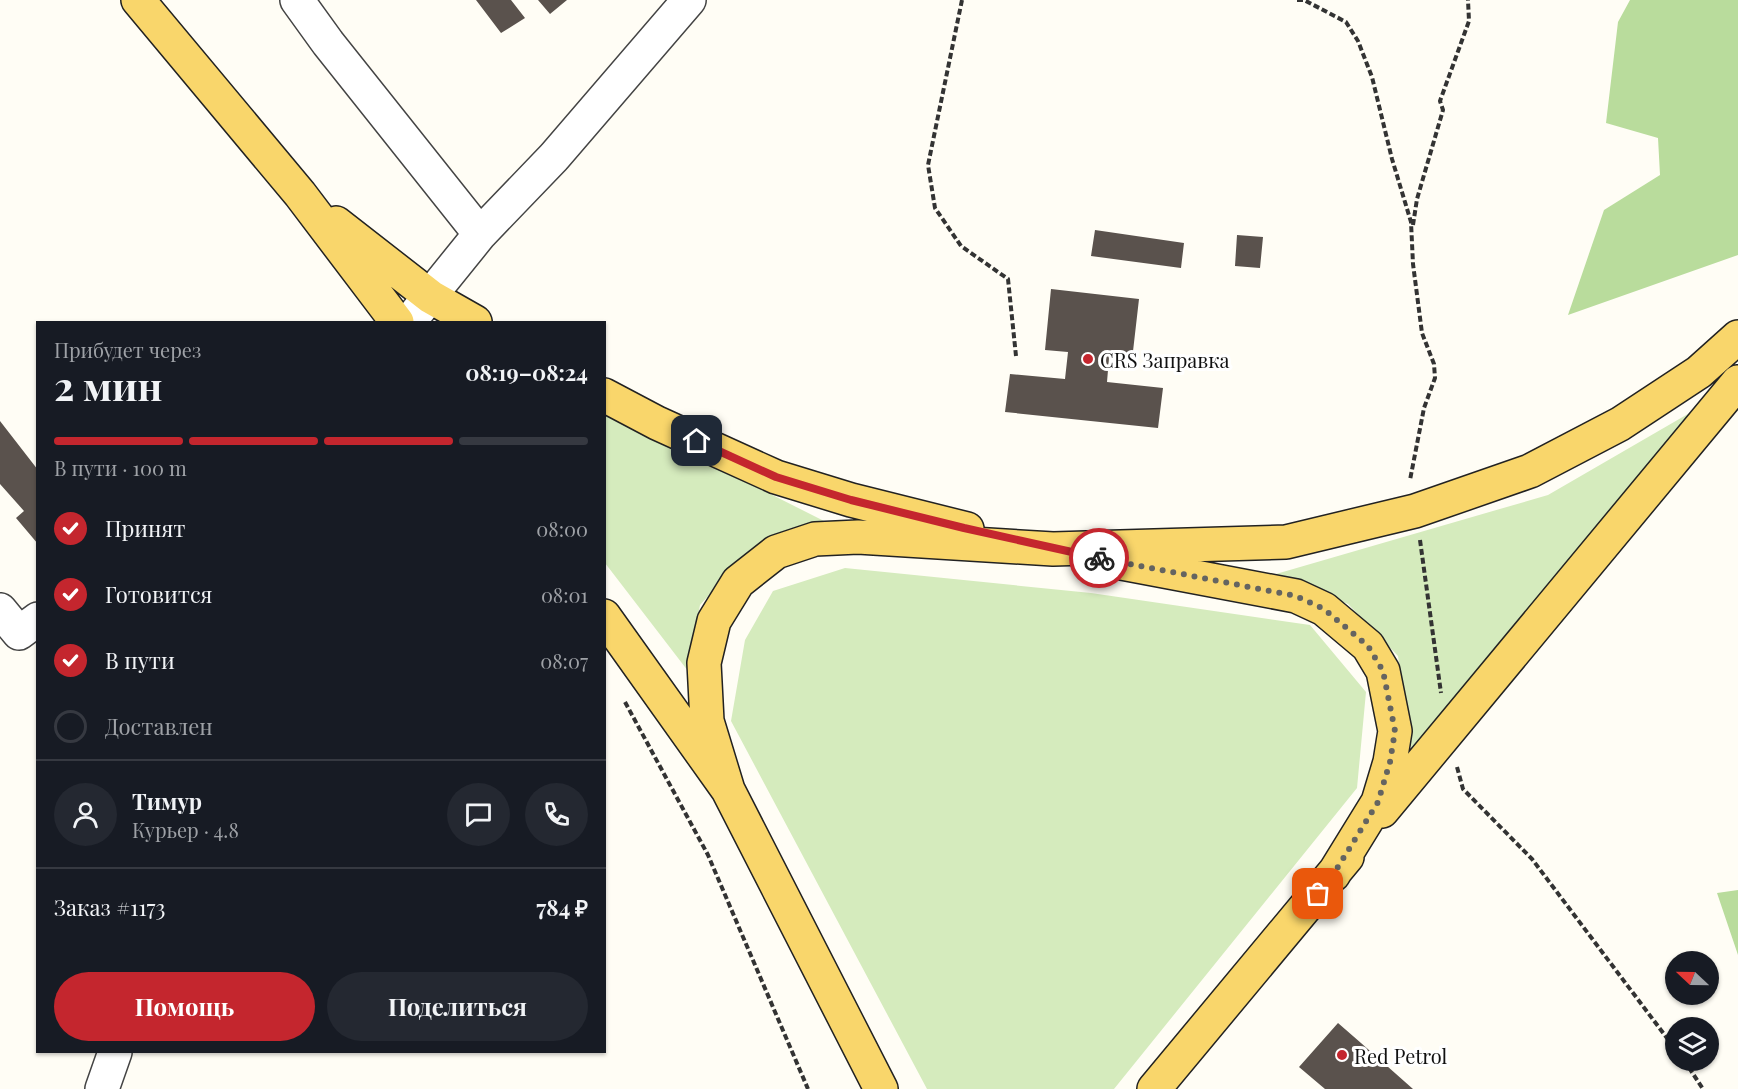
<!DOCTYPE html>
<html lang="ru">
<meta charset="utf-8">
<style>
body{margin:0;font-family:"Playfair Display",serif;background:#242831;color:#f1f3f6;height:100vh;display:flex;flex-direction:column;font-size:22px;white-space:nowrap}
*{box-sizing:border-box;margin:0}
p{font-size:20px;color:#9ea1a6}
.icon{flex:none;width:33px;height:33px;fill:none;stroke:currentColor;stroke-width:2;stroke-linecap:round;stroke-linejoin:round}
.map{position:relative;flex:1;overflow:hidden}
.drawer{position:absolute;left:36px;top:321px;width:570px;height:732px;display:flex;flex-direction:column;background:#171b24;border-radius:0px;box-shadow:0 2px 4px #0004}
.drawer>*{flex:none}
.needle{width:39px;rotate:292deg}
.fabs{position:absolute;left:1665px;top:951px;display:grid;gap:12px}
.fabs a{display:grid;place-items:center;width:54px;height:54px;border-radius:50%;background:#171b24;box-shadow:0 2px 4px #0004;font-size:30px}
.pin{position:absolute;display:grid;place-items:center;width:51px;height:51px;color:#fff;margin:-26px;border-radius:12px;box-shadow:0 3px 9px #0006}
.courier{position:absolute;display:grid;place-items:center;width:60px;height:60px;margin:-30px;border:4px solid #c4262e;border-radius:50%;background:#fff;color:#222;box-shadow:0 2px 8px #0007}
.overview em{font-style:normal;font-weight:700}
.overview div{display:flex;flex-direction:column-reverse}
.overview{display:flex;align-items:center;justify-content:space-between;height:102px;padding:0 18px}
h1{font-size:39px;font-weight:700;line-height:45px}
.bar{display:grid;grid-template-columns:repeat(4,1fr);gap:9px 6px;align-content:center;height:72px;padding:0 18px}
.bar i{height:8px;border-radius:4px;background:#363941}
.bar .on{background:#c4262e}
.bar p{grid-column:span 4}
.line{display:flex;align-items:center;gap:15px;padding:0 18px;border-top:2px solid #363941}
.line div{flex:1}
.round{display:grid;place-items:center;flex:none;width:63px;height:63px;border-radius:32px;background:#242831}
ol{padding:0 18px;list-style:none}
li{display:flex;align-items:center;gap:18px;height:66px}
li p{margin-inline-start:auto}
li .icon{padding:6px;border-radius:50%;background:#c4262e;color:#fff;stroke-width:4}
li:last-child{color:#9ea1a6}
li i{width:33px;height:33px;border:3px solid #363941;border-radius:50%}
.cta{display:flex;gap:12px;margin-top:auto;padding:12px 18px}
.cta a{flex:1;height:69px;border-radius:36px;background:#c4262e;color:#fff;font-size:24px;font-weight:700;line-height:69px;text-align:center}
.cta a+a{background:#242831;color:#f1f3f6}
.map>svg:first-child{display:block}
</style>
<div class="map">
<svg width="1738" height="1089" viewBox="0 0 1738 1089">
<rect width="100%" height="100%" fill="#fffdf5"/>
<path fill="#d5ebbd" d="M1712 400 1412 756 1398 656 1348 604 1276 574 1548 495Z
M604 410 824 521 752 548 700 605 688 671 605 563Z
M845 568 1091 593 1310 625 1366 692 1357 788 1114 1089H927L731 721 745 640 773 591Z"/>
<path fill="#b9dc9c" d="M1630 0H1738V255L1568 315 1604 210 1660 175 1658 138 1606 123 1618 22Z
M1738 890V955L1717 893Z"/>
<path fill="#5a524d" d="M476 0H511L525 18 501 33Z
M538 0H567L550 14Z
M1095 230 1184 243 1181 268 1091 256Z
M1237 235 1263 237 1260 268 1235 266Z
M1051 289 1139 299 1132 360 1109 358 1107 382 1163 388 1158 428 1005 412 1010 374 1065 379 1068 352 1045 350Z
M0 421 38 470V544L16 518 24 511 0 484Z
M1338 1023 1361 1043 1413 1089H1325L1299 1067Z"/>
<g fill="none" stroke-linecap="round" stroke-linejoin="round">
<g stroke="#444" stroke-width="36">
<path id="minor" d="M297 0 328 43 480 234 409 322
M480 234 554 157 689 0
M0 610 19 633 38 619
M102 1089 115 1052"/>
</g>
<g stroke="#222" stroke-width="36">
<path id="major" d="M138 0 300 194 397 322
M336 223 431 297 475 322
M604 395 657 423 776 477 851 500 967 529
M1111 561 1296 596 1324 609 1368 646 1383 671 1395 731 1390 762 1378 802 1333 875
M604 616 728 790 881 1089
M728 790 707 721 704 663 714 621 738 582 776 552 815 539 858 537 1053 549 1286 542 1415 511 1530 471 1620 424 1699 372 1738 337
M1382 811 1738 382
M1154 1089 1347 857"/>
</g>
<path stroke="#333" stroke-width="4" stroke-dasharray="6 3" stroke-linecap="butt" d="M962 0 928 165 935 208 961 246 1008 279 1016 356
M1297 0H1304L1346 22 1358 41 1372 77 1392 159 1411 222 1413 264 1422 333 1434 364 1435 378 1424 408 1410 480
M1413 225 1417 199 1443 110 1440 101 1469 21 1468 0
M1420 540 1441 693
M625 702 708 855 808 1089
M1457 767 1463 789 1532 859 1676 1050
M1684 1060 1703 1089"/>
<use href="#minor" stroke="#fff" stroke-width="33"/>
<use href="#major" stroke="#f9d66b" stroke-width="33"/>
</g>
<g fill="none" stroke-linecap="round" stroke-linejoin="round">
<path stroke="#646461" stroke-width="6" stroke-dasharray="0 10.8" d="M1099 558 1296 596 1324 609 1368 646 1383 671 1395 731 1390 762 1378 802 1333 875 1318 894"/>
<path stroke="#c4262e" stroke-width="8" d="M697 441 776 477 851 500 964 528 1099 558"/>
</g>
<g fill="#c4262e" stroke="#fff" stroke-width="2">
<circle cx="1088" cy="359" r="6"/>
<circle cx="1342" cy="1055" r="6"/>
</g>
<g text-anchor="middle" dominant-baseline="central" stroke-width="6" stroke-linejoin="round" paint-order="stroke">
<g font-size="20" fill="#111" stroke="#fff" text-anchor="start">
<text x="1100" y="359">CRS Заправка</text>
<text x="1354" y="1055">Red Petrol</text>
</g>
</g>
</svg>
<div class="fabs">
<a><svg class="needle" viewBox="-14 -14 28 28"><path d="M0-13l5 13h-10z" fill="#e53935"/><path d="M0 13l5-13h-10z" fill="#9ea1a6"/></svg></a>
<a><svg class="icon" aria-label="layers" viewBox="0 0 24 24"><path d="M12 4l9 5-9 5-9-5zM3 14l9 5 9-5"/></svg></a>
</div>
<div class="pin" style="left:1318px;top:894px;background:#ea580c"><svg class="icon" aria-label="bag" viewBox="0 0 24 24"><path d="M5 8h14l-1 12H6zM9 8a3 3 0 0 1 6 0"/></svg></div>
<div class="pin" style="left:697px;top:441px;background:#1f2937"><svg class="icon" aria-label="home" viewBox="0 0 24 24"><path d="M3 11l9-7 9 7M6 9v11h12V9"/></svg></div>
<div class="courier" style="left:1099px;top:558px"><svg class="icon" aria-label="bike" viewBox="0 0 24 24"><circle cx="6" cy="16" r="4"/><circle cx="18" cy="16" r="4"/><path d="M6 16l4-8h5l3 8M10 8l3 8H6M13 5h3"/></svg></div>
<section class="drawer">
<div class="overview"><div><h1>2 мин</h1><p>Прибудет через</p></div><em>08:19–08:24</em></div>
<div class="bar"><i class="on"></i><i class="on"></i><i class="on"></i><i></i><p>В пути · 100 m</p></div>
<ol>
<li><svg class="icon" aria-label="check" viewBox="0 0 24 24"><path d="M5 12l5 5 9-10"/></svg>Принят<p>08:00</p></li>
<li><svg class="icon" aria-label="check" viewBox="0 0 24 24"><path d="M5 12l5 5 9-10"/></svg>Готовится<p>08:01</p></li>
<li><svg class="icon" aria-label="check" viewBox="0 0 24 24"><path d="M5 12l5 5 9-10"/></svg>В пути<p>08:07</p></li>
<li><i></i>Доставлен</li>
</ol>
<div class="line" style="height:108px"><a class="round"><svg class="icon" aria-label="person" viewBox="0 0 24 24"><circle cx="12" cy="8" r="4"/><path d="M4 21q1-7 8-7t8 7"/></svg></a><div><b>Тимур</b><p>Курьер · 4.8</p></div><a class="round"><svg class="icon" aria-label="chat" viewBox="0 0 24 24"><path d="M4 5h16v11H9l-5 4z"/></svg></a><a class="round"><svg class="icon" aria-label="phone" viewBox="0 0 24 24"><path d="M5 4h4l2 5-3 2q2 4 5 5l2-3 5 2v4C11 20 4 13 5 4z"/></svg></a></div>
<div class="line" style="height:78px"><div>Заказ #1173</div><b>784 ₽</b></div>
<div class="cta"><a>Помощь</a><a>Поделиться</a></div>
</section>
</div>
